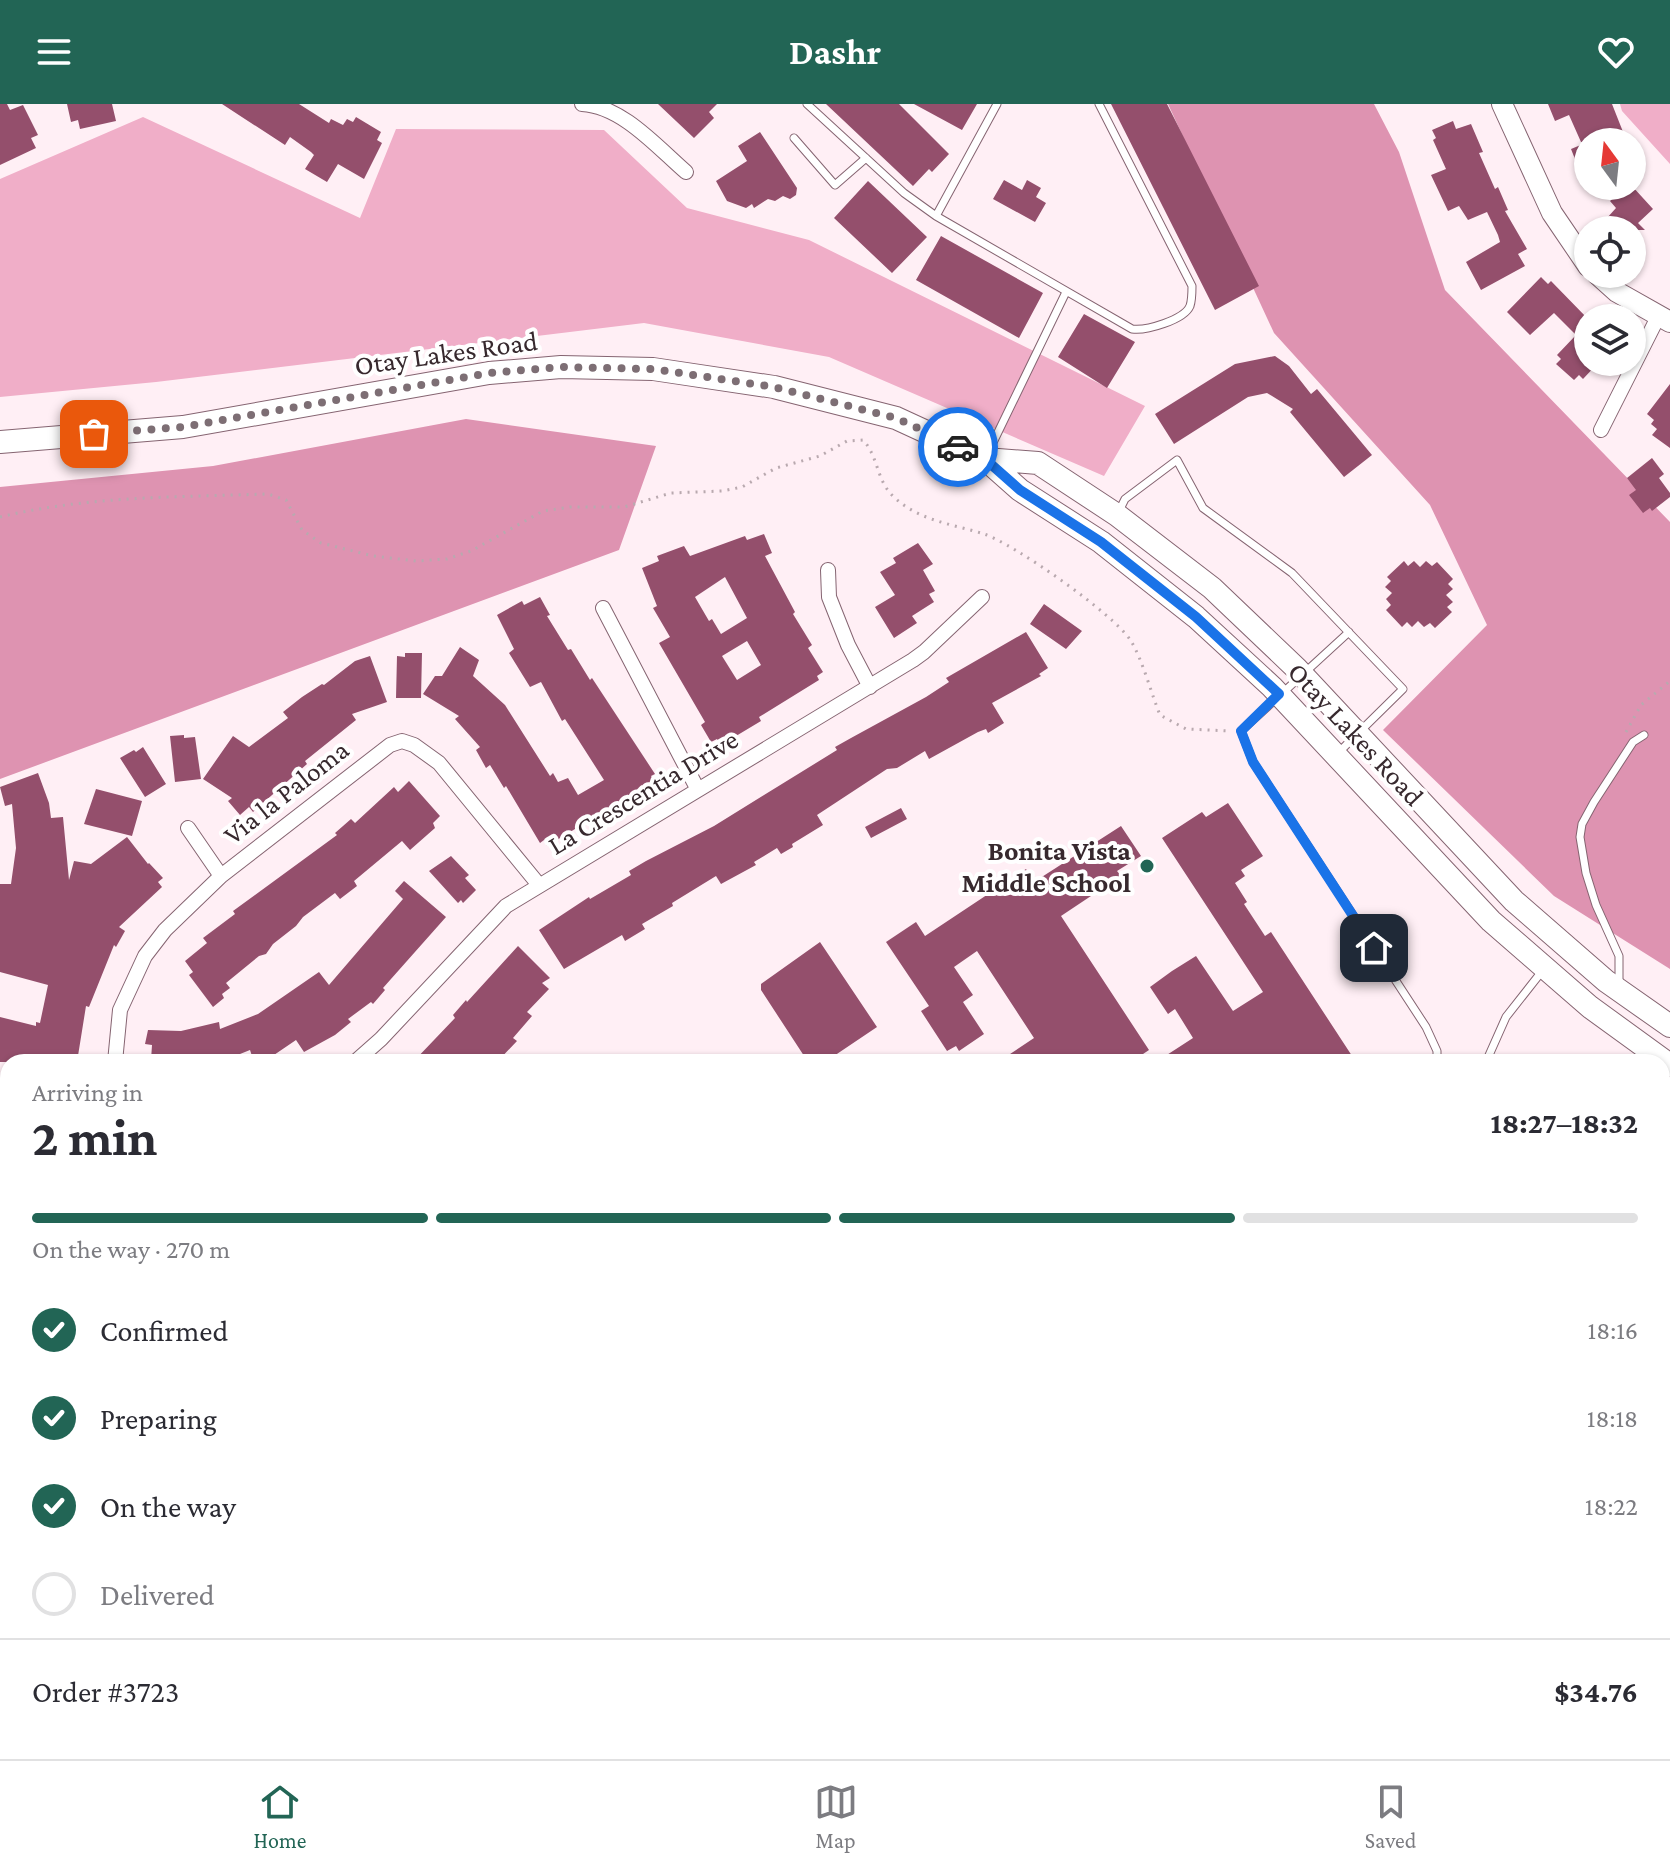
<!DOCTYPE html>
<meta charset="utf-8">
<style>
body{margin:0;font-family:"Crimson Pro",serif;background:#f7f7f7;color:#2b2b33;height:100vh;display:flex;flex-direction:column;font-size:30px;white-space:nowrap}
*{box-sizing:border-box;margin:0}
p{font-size:26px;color:#7c7c81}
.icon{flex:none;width:44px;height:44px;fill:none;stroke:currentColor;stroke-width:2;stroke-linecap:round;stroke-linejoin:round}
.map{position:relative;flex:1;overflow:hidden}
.side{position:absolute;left:0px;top:950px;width:1670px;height:706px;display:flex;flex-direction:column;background:#fff;border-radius:24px 24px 0 0;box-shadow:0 2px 6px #0004}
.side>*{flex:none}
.needle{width:52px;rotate:345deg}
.tools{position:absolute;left:1574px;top:24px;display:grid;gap:16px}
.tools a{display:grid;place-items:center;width:72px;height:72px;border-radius:50%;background:#fff;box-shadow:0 2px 6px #0004;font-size:40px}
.pin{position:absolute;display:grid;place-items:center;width:68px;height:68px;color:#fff;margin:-34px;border-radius:16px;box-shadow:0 4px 12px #0006}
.courier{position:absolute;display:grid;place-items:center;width:80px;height:80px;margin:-40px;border:6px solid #1a73e8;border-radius:50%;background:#fff;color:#222;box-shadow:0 2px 10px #0007}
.overview em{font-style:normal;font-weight:700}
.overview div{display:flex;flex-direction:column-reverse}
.overview{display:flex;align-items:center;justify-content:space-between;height:136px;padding:0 32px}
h1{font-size:52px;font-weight:700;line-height:60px}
.bar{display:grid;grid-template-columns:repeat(4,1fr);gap:12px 8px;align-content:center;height:96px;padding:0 32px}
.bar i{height:10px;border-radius:6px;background:#e1e1e2}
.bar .active{background:#226555}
.bar p{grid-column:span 4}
.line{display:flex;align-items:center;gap:20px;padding:0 32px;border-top:2px solid #e1e1e2}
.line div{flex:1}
ol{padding:0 32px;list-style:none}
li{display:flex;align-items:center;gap:24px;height:88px}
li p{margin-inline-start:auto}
li .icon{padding:8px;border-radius:50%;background:#226555;color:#fff;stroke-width:4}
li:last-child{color:#7c7c81}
li i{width:44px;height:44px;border:4px solid #e1e1e2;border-radius:50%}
header{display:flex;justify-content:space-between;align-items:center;height:104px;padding:0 32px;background:#226555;color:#fff;font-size:36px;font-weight:700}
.tab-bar{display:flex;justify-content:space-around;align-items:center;height:112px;border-top:2px solid #e1e1e2;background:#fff;font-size:22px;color:#7c7c81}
.tab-bar a{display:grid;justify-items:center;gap:4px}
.tab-bar .active{color:#226555}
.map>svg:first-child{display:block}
</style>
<header><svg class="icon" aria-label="menu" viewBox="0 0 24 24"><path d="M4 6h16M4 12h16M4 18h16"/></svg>Dashr<svg class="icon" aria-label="heart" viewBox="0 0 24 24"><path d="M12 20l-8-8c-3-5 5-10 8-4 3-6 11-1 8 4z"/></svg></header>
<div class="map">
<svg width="1670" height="1655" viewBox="0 0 1670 1655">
<rect width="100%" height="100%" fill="#ffeff5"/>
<path fill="#f0aec8" d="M1620 0H1670V60L1622 7Z
M143 13 360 114 396 25 604 26 687 104 809 136 1145 302 1104 372 829 253 644 219 156 278 0 293V75Z
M1172 1648H1339L1336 1655H1169Z"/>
<path fill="#de93b1" d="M1168 0H1374L1399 48 1445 186 1670 418V865L1554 792 1383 626 1487 521 1430 401 1274 229Z
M466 315 656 342 619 446 0 675V383L213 362Z
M0 1591 8 1593V1648H407L381 1655H0Z"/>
<path fill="#944f6c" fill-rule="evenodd" d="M0 0H7L10 6 23 1 38 31 31 34 36 44 0 61Z
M67 0H112L116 17 80 25 78 16 71 18Z
M222 0H299L329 19 331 15 343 21 347 15 353 18 356 13 381 28 377 36 382 39 364 75 338 60 327 78 305 65 314 51 311 48 290 33 285 41Z
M658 0H717L709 8 714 14 694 34Z
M826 0H899L949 50 932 68 929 65 913 82Z
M914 0H977L962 26Z
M1111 0H1167L1259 182 1215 206Z
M1548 0H1612L1627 38H1581L1569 11 1555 17Z
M1453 17 1456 25 1471 20 1483 48 1479 49 1495 85 1498 83 1508 106 1505 107 1527 145 1518 150 1525 162 1481 186 1466 158 1500 138 1498 131 1487 108 1468 116 1459 102 1448 107 1431 71 1446 65 1433 36 1436 34 1432 26Z
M760 28 797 84 796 91 790 95 783 92 775 97 768 95 754 104 752 100 746 104 727 97 716 77 747 57 738 42Z
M1588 38V85H1587L1571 45Z
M1004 76 1022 86 1027 76 1041 84 1036 93 1046 99 1035 118 993 95Z
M868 77 927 133 892 169 834 114Z
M1627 82H1632L1653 105 1638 119 1645 126H1617L1607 114 1616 104 1610 97Z
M941 132 1043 189 1019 234 916 176Z
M1541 173 1548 180 1551 177 1588 215V258H1599L1583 275 1579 271 1574 276 1556 260 1561 255 1557 251 1576 231 1554 209 1530 231 1507 208Z
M1084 210 1135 238 1107 284 1058 253Z
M1275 252 1289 262 1311 290 1317 285 1372 351 1344 373 1290 308 1293 305 1267 289 1248 293 1174 340 1155 310 1235 260Z
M1670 280V344L1652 331 1657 325 1651 320 1654 316 1647 310Z
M1652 354 1664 370 1659 374 1670 389V393L1652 407 1650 404 1643 409 1629 391 1636 386 1627 374Z
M764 430 772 449 765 452 795 508 793 510 812 541 808 544 823 568 817 572 819 576 759 613 761 617 721 641 717 635 711 638 701 621 705 618 659 539 670 533 653 504 657 502 642 464 659 457 657 452 684 442 690 452 745 432 747 436ZM725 473 747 514 721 530 712 515 709 517 695 493ZM747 537 761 561 737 576 722 552Z
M918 439 933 460 923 466 935 487 929 490 934 498 912 512 917 519 894 534 875 503 895 491 880 468 896 459 893 454Z
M1404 457 1408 462 1414 457 1420 463 1426 457 1432 462 1437 458 1453 475 1448 480 1453 485 1446 491 1453 498 1447 503 1452 508 1435 524 1430 519 1424 523 1418 517 1412 523 1407 518 1402 523 1386 506 1391 501 1386 495 1392 489 1385 483 1391 477 1387 473Z
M540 493 550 511 547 512 568 546 571 545 590 576 592 574 655 670 651 672 654 677 547 742 544 736 540 739 506 682 504 684 490 661 486 664 476 646 480 643 455 615 459 612 423 590 435 572H442L460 543 479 556 473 572 505 601 550 672 553 669 558 678 568 674 578 691 604 676 565 615 562 617 541 578 530 583 509 549 514 545 497 511 522 497 524 501Z
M1044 500 1082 527 1066 545 1030 520Z
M1026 528 1048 564 1039 570 1041 572 992 599 1004 619 988 629 986 625 978 628 929 655 925 647 897 664 887 665 817 711 823 721 792 740 793 743 781 750 777 744 754 758 756 761 721 780 716 772 672 799 673 802 642 820 645 825 625 837 622 831 564 865 539 826 589 793 590 795 631 771 629 767 646 757 714 722 837 646 835 643 851 634 926 593 949 578 946 574Z
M405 549H422L421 594H396L397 552 405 553Z
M370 552 387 598 352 610 356 616 305 657 307 660 253 708 249 703 240 711 228 697 232 694 203 675 233 632 249 643 288 614 283 608 302 593 322 580 324 581 355 557Z
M184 631V634L195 633 201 675 175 678 170 632Z
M143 643 166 680 145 693 120 654 134 646 136 648Z
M38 669 49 699 51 714 63 713 69 776 74 757 91 760 127 733 148 760 149 759 163 774 158 778 162 783 119 823 125 827 116 843 114 841 89 903 86 902 77 958H0V913L36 922V918L40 919 48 881 0 868V780H11L16 744 12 700 5 702 0 683Z
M409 677 440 712 433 719 435 724 410 746 402 737 354 777 357 782 340 795 335 789 303 813 296 822 273 840 266 850 259 852 226 879 230 884 222 890 224 894 213 903 189 871 193 868 185 857 207 839 203 834 235 810 233 807 337 731 335 729 351 715 355 719 394 683 398 688Z
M96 685 142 697 132 732 84 720Z
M1228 699 1263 752 1241 766 1245 772 1235 779 1247 798 1244 800 1265 832 1271 828 1356 958H1156L1193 934 1175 905 1168 910 1150 883 1172 867 1196 852 1233 907 1263 888 1162 734 1202 708 1206 713Z
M901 704 907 715 871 734 865 723Z
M1121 722 1141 752 1117 767 1121 772 1061 812 1149 946 1131 958H998L1034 934 977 847 954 863 973 891 963 898 984 930 959 947 956 942 947 947 921 907 929 902 886 838 916 818 925 832 1026 765 1034 778Z
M451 752 469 771 465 774 476 786 463 799 461 796 458 799 429 767Z
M404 777 446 813 383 884 385 886 373 900 371 898 348 915 351 918 335 931 304 948 296 936 274 951 277 958H254L250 946 220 958H204L203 952 176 958 151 956 152 941 145 940 148 926 181 927 219 918 220 925 258 910 319 868 329 881 403 795 395 787Z
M820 838 877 923 825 958H808L761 886V880Z
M518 842 550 874 542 879 549 885 527 908 532 912 513 934 517 937 497 958H413L455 914 453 911 466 896 467 898Z"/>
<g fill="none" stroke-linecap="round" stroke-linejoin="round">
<g stroke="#856471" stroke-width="9">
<path id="lane" d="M807 0 904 89 936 112 1132 225C1146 227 1184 216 1190 202 1192 196 1192 188 1192 182L1099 0
M794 34 835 81 866 54
M936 112 997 0
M987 351 1066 188
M1119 407 1125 395 1177 356 1203 404 1292 469 1403 585 1337 650
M1349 528 1241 627 1253 658 1426 923 1437 947V958
M1619 880V852L1596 801 1586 769 1580 733 1582 720 1594 698 1633 638 1644 631
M1486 958 1506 913 1543 866
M1662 1034 1670 1036
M1662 1175 1670 1170"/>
</g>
<g stroke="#856471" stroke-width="16">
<path id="street" d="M582 0C622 2 657 43 686 68
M1601 326 1658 213
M828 466 829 493 848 541 870 583
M603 504 698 686
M188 724 221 772
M115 958 120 906 145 852 165 826 221 772 390 641 402 637 414 641 439 659 539 781
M355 958 381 935 506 802 913 556 924 548 982 493
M0 998 8 999
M0 1310H8
M8 1423C0 1439 0 1456 8 1472
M1662 1536 1670 1532
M626 1648 628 1655
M1059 1648 1062 1655
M1588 1648 1592 1655
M1369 1654 1370 1655"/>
</g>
<g stroke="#856471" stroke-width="22">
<path id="secondary" d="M1502 0 1552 109 1588 162
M1597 170 1617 188 1670 218
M1662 1279 1670 1281
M0 1645 8 1646
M18 1648 43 1655
M426 1655 448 1648"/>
</g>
<g stroke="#856471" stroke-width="24">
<path id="primary" d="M0 338 183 323 489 269 561 263 653 265 774 283 896 314 985 355 1020 386 1101 438 1196 513 1272 583 1491 817 1590 903 1670 961
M985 355 1038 359 1117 411 1212 484 1297 565 1514 797 1606 877 1670 922"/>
</g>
<path stroke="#b9a9af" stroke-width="3" stroke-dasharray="2 6" stroke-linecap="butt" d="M0 413C87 392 179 393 268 390L286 396 302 426 321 439 373 452 416 457 447 455 471 447 543 407 570 403H624L671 389 722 387 742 383 776 364 820 352 847 337 863 336C879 353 876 377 894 393 919 417 953 420 984 430 1014 440 1114 510 1131 537 1143 557 1151 589 1160 611L1186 625 1230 627
M1626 628 1641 601 1670 577
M1459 1648 1470 1655
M1160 1655 1163 1648
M1338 1655 1341 1648"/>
<use href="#lane" stroke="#fff" stroke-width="7"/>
<use href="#street" stroke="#fff" stroke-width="14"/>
<use href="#secondary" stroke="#fff" stroke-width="20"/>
<use href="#primary" stroke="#fff" stroke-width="22"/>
</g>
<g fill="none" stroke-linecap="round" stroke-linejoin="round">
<path stroke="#7d6e74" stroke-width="8" stroke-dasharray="0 14.4" d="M94 330 183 323 489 269 561 263 653 265 774 283 896 314 958 343"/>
<path stroke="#1a73e8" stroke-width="10" d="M958 343 985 355 1020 386 1101 438 1196 513 1279 590 1241 627 1253 658 1374 844"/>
</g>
<circle fill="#226555" stroke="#fff" stroke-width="3" cx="1147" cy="762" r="8"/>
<g text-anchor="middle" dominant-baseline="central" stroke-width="8" stroke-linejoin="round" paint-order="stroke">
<g font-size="28" fill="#37292e" stroke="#fff">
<text transform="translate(446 249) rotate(-8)">Otay Lakes Road</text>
<text transform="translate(1356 630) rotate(47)">Otay Lakes Road</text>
<text transform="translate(286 688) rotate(-38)">Via la Paloma</text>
<text transform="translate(643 688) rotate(-31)">La Crescentia Drive</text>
</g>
<g font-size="28" font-weight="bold" fill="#37292e" stroke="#fff" text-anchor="end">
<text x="1131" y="746">Bonita Vista<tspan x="1131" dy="32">Middle School</tspan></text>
</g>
</g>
</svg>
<div class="tools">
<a><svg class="needle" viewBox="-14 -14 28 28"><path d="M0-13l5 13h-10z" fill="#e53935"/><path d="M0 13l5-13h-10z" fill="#7c7c81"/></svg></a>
<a><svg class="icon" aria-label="locate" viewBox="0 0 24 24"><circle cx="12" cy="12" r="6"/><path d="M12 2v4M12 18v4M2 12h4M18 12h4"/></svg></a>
<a><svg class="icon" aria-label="layers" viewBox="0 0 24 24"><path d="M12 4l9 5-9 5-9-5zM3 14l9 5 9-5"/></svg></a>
</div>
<div class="pin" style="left:94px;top:330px;background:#ea580c"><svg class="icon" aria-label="bag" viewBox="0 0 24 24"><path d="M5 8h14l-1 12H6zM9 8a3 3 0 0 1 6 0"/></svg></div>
<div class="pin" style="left:1374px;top:844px;background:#1f2937"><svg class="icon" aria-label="home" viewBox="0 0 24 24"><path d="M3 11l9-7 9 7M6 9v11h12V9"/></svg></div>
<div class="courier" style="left:958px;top:343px"><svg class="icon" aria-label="car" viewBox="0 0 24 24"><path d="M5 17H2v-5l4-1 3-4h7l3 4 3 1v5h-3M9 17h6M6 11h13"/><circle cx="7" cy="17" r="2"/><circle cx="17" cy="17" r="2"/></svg></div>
<section class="side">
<div class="overview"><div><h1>2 min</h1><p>Arriving in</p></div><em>18:27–18:32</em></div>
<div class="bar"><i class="active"></i><i class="active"></i><i class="active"></i><i></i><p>On the way · 270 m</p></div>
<ol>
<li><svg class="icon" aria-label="check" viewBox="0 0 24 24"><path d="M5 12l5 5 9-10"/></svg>Confirmed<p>18:16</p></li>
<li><svg class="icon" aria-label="check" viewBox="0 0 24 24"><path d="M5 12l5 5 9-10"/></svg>Preparing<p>18:18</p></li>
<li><svg class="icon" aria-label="check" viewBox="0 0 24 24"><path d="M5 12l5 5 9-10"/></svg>On the way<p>18:22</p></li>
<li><i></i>Delivered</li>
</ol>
<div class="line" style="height:104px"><div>Order #3723</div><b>$34.76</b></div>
</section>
</div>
<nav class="tab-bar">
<a class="active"><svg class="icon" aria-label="home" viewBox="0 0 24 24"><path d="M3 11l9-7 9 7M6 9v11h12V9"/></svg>Home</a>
<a><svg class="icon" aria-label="map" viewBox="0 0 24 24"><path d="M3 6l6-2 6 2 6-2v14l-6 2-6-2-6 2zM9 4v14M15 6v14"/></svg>Map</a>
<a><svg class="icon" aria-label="saved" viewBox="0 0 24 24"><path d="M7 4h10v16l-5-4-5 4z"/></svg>Saved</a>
</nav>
